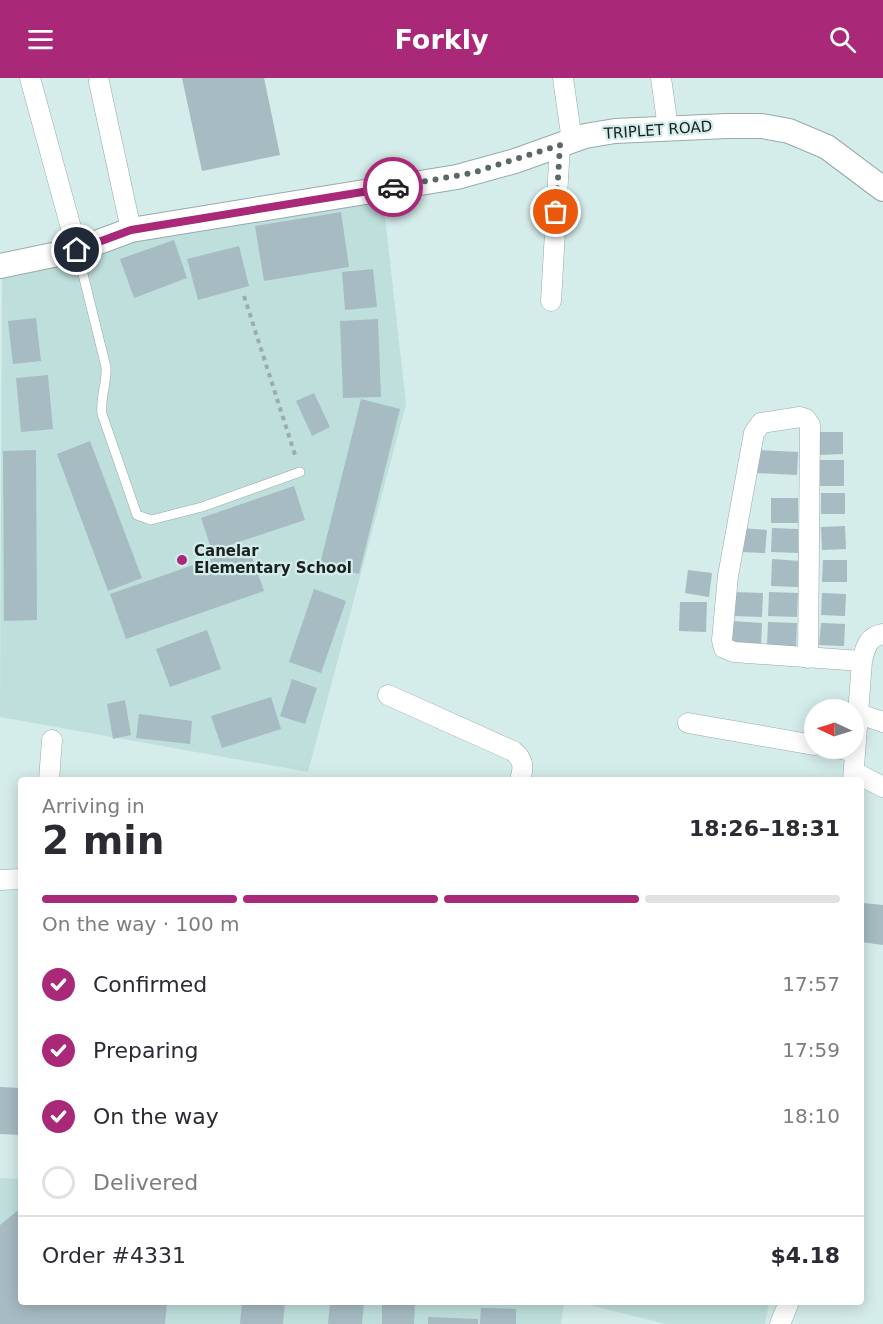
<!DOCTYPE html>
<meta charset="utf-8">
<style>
body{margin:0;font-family:"DejaVu Sans",sans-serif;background:#f7f7f7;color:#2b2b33;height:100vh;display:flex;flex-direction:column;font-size:22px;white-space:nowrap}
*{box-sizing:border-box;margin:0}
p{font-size:20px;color:#7c7c81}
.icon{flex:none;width:33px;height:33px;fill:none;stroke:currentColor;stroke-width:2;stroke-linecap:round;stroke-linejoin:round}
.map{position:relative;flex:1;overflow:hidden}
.panel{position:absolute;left:18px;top:699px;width:846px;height:528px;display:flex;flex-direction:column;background:#fff;border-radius:6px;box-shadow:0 3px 15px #0003}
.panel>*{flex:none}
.needle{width:39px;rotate:274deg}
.controls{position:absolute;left:804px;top:621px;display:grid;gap:12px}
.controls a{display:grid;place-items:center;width:60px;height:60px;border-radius:50%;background:#fff;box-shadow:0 3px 15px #0003;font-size:30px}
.pin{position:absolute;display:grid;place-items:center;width:51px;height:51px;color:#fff;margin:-26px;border:3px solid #fff;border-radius:50%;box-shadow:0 2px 6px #0007}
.courier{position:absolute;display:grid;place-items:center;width:60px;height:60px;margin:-30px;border:4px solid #a92877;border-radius:50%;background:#fff;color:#222;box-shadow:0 2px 8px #0007}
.overview em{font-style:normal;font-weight:600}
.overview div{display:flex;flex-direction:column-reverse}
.overview{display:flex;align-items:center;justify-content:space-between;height:102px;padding:0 24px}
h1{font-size:39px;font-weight:600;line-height:45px}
.bar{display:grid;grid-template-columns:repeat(4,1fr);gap:9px 6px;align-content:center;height:72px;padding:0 24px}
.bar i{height:8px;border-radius:4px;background:#e1e1e2}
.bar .current{background:#a92877}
.bar p{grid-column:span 4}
.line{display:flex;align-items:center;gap:15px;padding:0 24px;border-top:2px solid #e1e1e2}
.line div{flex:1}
ol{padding:0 24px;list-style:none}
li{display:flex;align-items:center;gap:18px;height:66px}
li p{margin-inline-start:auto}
li .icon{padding:6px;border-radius:50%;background:#a92877;color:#fff;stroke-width:4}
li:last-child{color:#7c7c81}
li i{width:33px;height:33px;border:3px solid #e1e1e2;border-radius:50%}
header{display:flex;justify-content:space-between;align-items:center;height:78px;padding:0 24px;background:#a92877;color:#fff;font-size:27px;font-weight:600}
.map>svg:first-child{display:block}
</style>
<header><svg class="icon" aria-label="menu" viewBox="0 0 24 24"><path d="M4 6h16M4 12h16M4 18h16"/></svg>Forkly<svg class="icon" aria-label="search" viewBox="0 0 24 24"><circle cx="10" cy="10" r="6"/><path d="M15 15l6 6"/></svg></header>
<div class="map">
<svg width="883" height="1246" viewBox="0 0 883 1246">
<rect width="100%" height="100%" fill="#d4ecea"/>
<path fill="#bfdfdd" d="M383 121 406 326 308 694 0 639 2 200 92 177 119 160Z
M0 1100 21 1101V1224H564L561 1246H0Z
M578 1224H769L765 1246H666Z"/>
<path fill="#a6bbc2" d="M182 0H264L280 77 202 93Z
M341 134 349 189 264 203 255 148Z
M174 162 187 200 134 220 120 181Z
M239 168 249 208 198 222 187 181Z
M373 191 377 229 345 232 342 194Z
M36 240 41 283 13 286 8 243Z
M378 241 381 319 343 320 340 243Z
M48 297 53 351 21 354 16 300Z
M314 315 330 349 312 358 296 323Z
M361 321 400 331 359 496 320 486Z
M818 354H843V376L819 377Z
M90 363 142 500 108 513 57 376Z
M36 372 37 542 4 543 3 373Z
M757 372 798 374 797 397 756 395Z
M819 382H844V408H820Z
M294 408 305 442 212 473 201 440Z
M821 415H845V436H821Z
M771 420H798V445H771Z
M845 448 846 471 822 472 821 449Z
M741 450 767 452 765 475 740 474Z
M772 450 798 451V475L771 474Z
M248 468 264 513 126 561 110 516Z
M772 481 799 483 798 509 771 508Z
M823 482H847V504H822Z
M688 492 712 495 709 519 685 515Z
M314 511 346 523 321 595 289 584Z
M734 514 763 515 762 539 733 538Z
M769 514 798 515 797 539 768 538Z
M822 515 846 516 845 538 821 537Z
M680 524H707L706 554 679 553Z
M731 543 762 545 761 568 730 567Z
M768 544 797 545 796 569 767 568Z
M821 545 845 546 844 568 819 567Z
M207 552 221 591 170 609 156 571Z
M292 601 317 610 305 646 280 638Z
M271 619 281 651 222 670 211 638Z
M125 622 131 657 113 661 107 626Z
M139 636 192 643 190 666 136 660Z
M863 825 883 827V867L861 864Z
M0 1009 21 1010V1057L0 1056Z
M21 1130V1224H167L165 1246H0V1147Z
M242 1224H285L283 1246H240Z
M330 1224H364L362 1246H328Z
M382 1224H415L414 1246H382Z
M481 1230 516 1231V1246H480Z
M428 1239 478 1241V1246H428Z"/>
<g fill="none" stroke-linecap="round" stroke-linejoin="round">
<g stroke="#95aba9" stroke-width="10">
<path id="service" d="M77 172 106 289C107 306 100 319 102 336L137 437 151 442 202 429 300 394"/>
</g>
<g stroke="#95aba9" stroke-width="21">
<path id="minor" d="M30 0 77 172
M563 0 572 63
M661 0 668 50
M99 4 131 152
M551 223 560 67
M808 580 810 347 806 341 800 339 761 345 754 355 728 498 722 562 724 570 734 574 862 583
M388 617 513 673C524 682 524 689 520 702
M859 636 883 644
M688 645 814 667
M837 670 855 674
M854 694 883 709
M49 702 52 662
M853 702 862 583C865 570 868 558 883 556
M0 802 21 801
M780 1246 789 1224"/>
</g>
<g stroke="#95aba9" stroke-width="26">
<path id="tertiary" d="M0 188 77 172 131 152 457 99 515 83 585 58 615 53 727 48H762L789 53 827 69 883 111"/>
</g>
<path stroke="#9aadac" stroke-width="4" stroke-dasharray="4.5 4.5" stroke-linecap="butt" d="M244 218 296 380"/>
<use href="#service" stroke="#fff" stroke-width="9"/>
<use href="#minor" stroke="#fff" stroke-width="20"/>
<use href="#tertiary" stroke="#fff" stroke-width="24"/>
</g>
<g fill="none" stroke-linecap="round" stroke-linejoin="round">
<path stroke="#5a6867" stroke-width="6" stroke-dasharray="0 10.8" d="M393 109 472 95 560 67 556 134"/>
<path stroke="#a92877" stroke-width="8" d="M77 172 131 152 393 109"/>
</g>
<circle fill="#a92877" stroke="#d4ecea" stroke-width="2" cx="182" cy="482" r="6"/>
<g text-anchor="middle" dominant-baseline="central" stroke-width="4.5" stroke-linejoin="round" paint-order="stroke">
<g font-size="15" fill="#182120" stroke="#d4ecea">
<text transform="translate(658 52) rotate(-4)">TRIPLET ROAD</text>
</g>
<g font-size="15" font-weight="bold" fill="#182120" stroke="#d4ecea" text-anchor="start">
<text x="194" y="473">Canelar<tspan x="194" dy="17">Elementary School</tspan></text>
</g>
</g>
</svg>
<div class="controls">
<a><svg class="needle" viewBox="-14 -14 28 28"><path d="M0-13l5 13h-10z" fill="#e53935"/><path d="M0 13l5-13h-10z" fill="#7c7c81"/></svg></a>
</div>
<div class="pin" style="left:556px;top:134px;background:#ea580c"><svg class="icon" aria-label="bag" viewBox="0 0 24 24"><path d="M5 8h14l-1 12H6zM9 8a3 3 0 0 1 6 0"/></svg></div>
<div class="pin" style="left:77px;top:172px;background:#1f2937"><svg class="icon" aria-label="home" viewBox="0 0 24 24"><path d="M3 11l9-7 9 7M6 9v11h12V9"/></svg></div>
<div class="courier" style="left:393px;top:109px"><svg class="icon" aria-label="car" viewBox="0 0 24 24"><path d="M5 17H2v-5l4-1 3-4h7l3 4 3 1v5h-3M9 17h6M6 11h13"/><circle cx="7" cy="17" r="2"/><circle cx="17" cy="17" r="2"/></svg></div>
<section class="panel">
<div class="overview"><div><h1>2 min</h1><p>Arriving in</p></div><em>18:26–18:31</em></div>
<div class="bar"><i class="current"></i><i class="current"></i><i class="current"></i><i></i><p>On the way · 100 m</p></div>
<ol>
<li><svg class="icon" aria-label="check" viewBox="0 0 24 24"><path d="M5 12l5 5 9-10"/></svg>Confirmed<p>17:57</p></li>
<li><svg class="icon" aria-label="check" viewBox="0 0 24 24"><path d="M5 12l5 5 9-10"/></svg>Preparing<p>17:59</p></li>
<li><svg class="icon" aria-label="check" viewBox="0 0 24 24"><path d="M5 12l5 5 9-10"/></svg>On the way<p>18:10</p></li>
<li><i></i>Delivered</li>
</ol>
<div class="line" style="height:78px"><div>Order #4331</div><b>$4.18</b></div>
</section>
</div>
